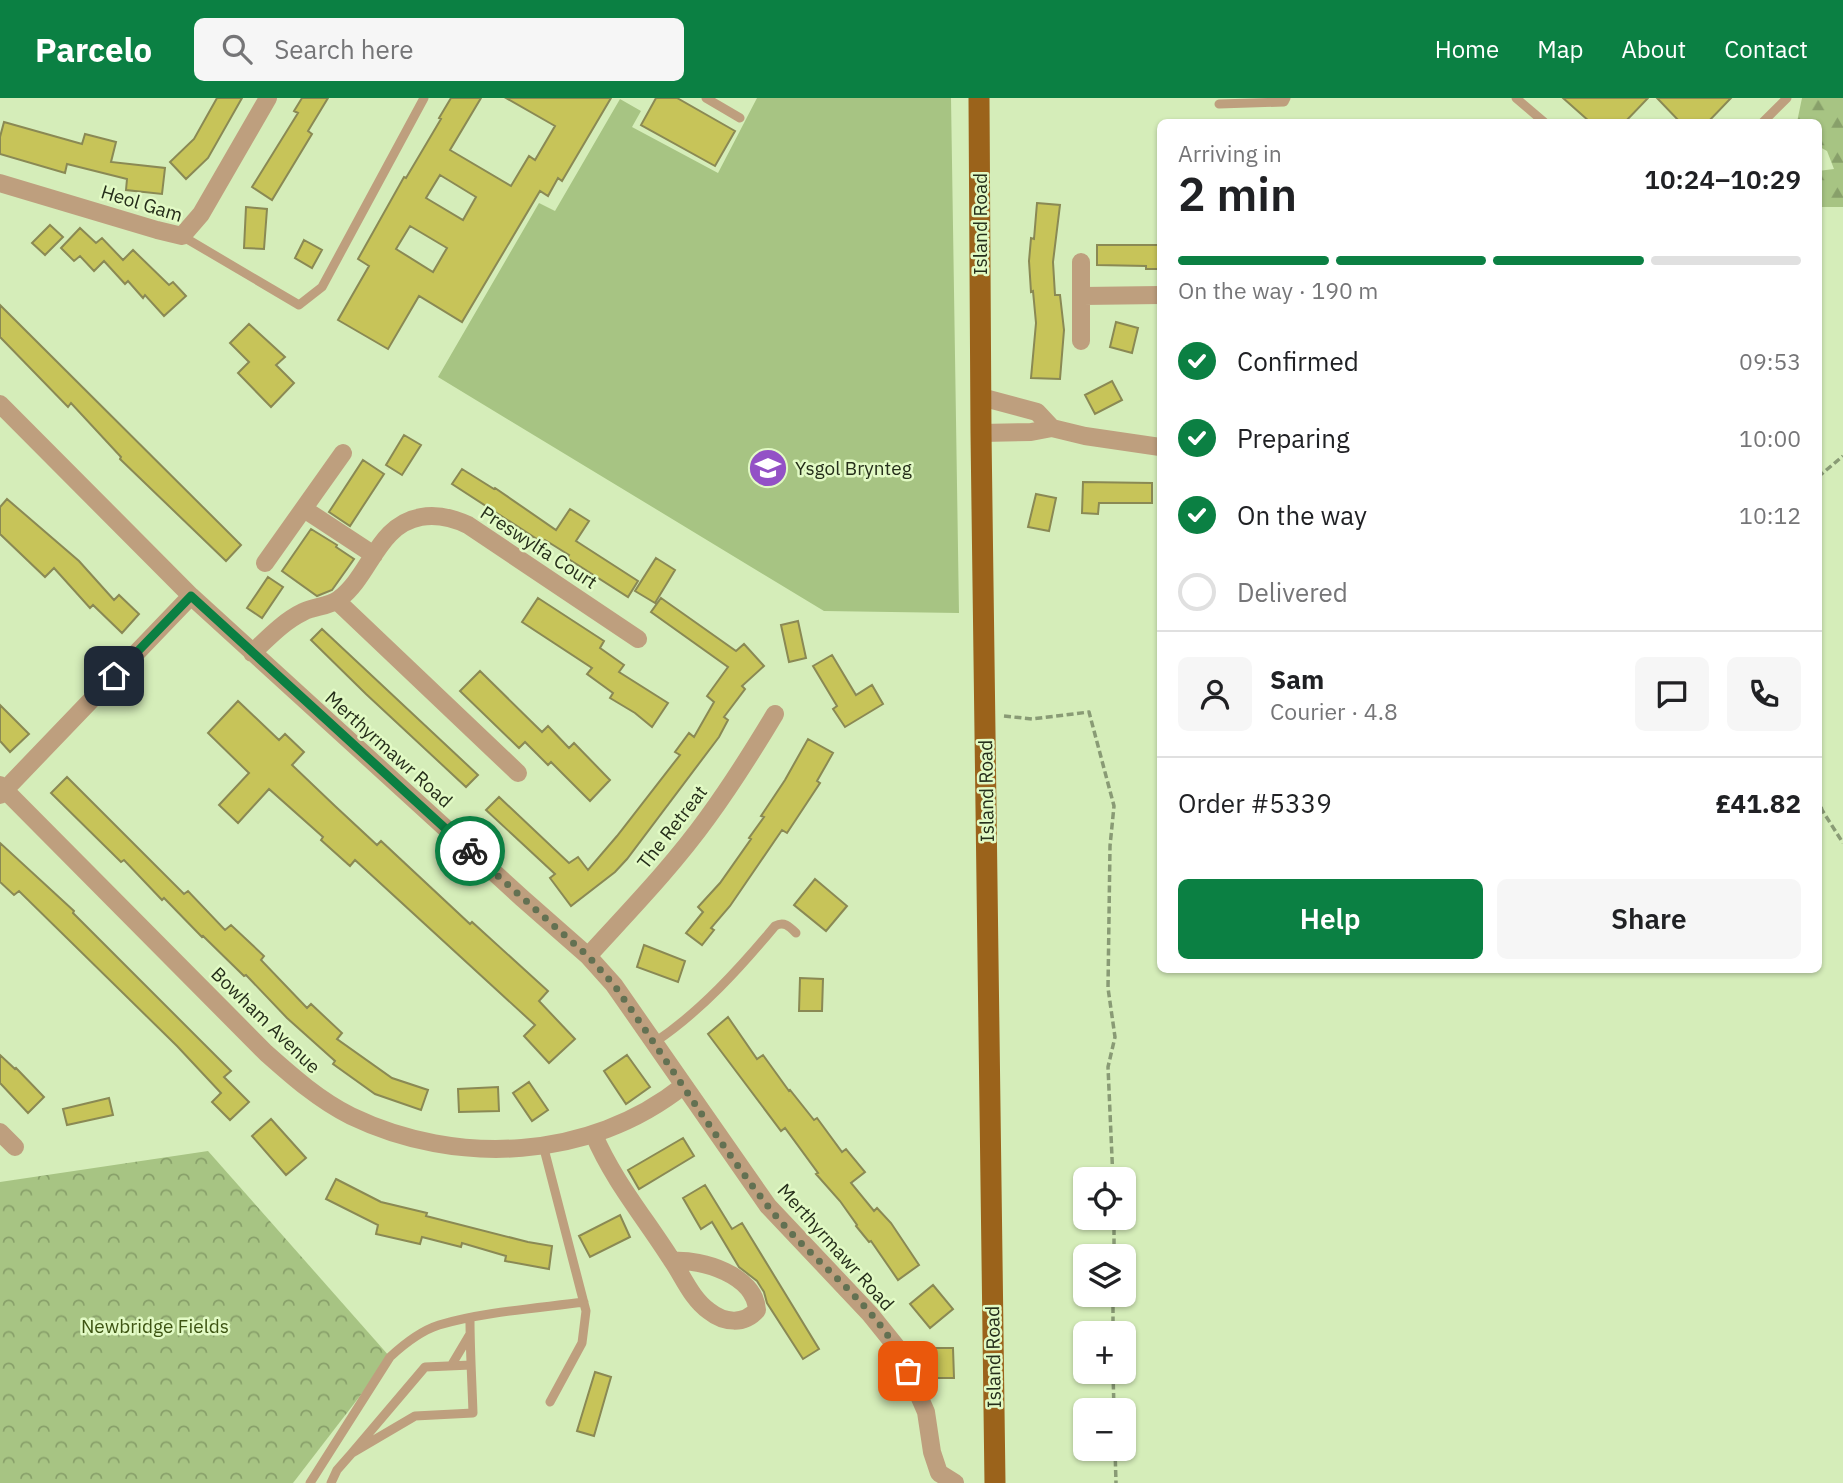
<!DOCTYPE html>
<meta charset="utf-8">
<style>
body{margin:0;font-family:"IBM Plex Sans",sans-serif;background:#f6f6f6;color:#202124;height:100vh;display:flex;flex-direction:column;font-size:26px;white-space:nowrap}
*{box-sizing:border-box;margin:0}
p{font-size:23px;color:#757577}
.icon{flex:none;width:38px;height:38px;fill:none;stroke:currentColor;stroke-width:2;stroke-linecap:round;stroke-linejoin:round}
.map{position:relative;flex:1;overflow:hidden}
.sheet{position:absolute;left:1157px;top:21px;width:665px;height:854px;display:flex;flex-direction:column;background:#fff;border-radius:10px;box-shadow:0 2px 5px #0004}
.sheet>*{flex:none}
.tools{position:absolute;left:1073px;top:1069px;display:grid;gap:14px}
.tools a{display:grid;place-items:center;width:63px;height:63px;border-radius:10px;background:#fff;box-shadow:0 2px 5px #0004;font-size:35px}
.pin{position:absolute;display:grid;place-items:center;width:60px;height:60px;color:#fff;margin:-30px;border-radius:14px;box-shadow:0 4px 10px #0006}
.courier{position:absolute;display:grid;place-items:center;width:70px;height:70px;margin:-35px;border:5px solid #0b8043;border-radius:50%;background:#fff;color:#222;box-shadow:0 2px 9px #0007}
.overview em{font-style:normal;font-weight:600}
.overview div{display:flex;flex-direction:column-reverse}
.overview{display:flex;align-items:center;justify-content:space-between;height:119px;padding:0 21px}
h1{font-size:46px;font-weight:600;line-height:52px}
.bar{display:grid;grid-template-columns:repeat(4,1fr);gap:10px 7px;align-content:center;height:84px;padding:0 21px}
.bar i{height:9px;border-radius:5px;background:#e0e0e0}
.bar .active{background:#0b8043}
.bar p{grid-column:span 4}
.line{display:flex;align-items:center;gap:18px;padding:0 21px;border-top:2px solid #e0e0e0}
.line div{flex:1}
.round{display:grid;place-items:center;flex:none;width:74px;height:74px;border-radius:10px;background:#f6f6f6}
ol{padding:0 21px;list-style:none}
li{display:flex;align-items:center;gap:21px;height:77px}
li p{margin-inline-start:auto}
li .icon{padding:7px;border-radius:50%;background:#0b8043;color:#fff;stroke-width:4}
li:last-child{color:#757577}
li i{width:38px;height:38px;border:4px solid #e0e0e0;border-radius:50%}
.cta{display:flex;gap:14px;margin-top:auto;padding:14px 21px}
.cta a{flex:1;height:80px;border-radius:10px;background:#0b8043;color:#fff;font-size:28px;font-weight:600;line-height:80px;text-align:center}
.cta a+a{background:#f6f6f6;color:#202124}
header{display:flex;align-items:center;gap:42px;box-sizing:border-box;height:98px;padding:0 35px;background:#0b8043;color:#fff}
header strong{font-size:33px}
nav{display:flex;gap:38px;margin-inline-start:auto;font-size:24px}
.search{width:490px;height:63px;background:#f6f6f6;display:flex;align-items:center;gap:18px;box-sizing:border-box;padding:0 24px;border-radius:10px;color:#757577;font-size:26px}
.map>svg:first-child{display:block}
</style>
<header>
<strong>Parcelo</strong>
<div class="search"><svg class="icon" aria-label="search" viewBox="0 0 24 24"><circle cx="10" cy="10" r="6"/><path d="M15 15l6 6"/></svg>Search here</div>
<nav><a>Home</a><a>Map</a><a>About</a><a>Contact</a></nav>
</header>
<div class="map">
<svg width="1843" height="1385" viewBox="0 0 1843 1385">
<defs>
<pattern id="forest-firs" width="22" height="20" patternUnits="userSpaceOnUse" patternTransform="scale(1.75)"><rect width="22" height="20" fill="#a7c483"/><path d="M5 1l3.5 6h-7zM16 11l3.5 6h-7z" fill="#88a06a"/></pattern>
<pattern id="park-crowns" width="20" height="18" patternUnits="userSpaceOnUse" patternTransform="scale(1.75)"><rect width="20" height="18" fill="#a7c483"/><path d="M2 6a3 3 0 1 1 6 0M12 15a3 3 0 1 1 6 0" fill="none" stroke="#88a06a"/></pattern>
</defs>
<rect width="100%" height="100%" fill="#d5edb9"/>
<path fill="url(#forest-firs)" d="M1802 0H1843V109H1818V73L1834 71 1827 53 1818 48V24H1797Z"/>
<path fill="url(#park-crowns)" d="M208 1053 390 1259 293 1385H0V1084Z"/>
<path fill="#a7c483" d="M757 0H951L959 515 824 513 438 279 539 105 555 113 620 1 641 13 632 29 718 75Z"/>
<path fill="#c7c459" stroke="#8a8954" stroke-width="2" fill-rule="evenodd" d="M217 0H242L208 60 186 81 170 64 194 41Z
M302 0H328L308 33 312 36 272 102 252 89 298 15 294 13Z
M451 0H481L450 52 511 88 529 58 535 62 555 28 506 0H611L562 83 558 80 548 98 540 93 462 224 419 198 388 251 338 222 369 168 358 161 404 79 406 80 441 21 439 20ZM440 77 476 99 463 122 426 100ZM410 128 447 150 433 174 396 151Z
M656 0H677L735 33 715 68 641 27Z
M1563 0H1648L1625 24H1590Z
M1657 0H1731L1708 24H1680Z
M4 24 82 46 85 36 116 44 111 64 165 70 162 96 126 92 127 81 67 66 65 75 0 56V39Z
M1037 105 1060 107 1053 164 1055 197H1060L1064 232 1060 281 1031 280 1036 225 1033 193 1031 194 1029 163 1031 140 1034 141Z
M246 109 267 111 264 151 244 150Z
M50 127 63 139 45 157 32 145Z
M80 130 96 145 102 140 123 162 133 152 169 187 173 184 186 198 164 218 145 197 143 200 128 183 125 186 104 163 94 173 80 158 74 163 61 150Z
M304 142 322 152 312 170 295 160Z
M1097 147H1160V171H1146V168L1097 167Z
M0 207 241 447 226 463 120 361 121 359 71 305 68 309 0 239Z
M1116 224 1138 230 1132 255 1110 249Z
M249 226 285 259 276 267 294 285 271 309 238 275 249 264 230 245Z
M1112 283 1122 302 1095 316 1085 297Z
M404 337 421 347 402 377 386 367Z
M363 362 384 376 350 428 329 414Z
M462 371 494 391 495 390 556 432 570 411 589 423 576 443 638 483 628 499 567 460 569 457 545 442 543 445 452 386Z
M1083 384 1152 385V405H1099L1098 416 1082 415Z
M1036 396 1056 400 1049 433 1028 429Z
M7 401 79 463 114 502 119 497 139 516 122 535 93 507 90 510 54 470 45 479 0 436V409Z
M311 431 337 447 336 449 354 461 332 492 317 498 282 473Z
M656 460 675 472 655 505 635 493Z
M268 479 283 489 262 520 247 510Z
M538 500 604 543 600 550 624 567 619 574 668 605 652 629 635 615 610 600 613 595 587 576 592 570 522 524Z
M661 500 736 553 744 546 764 568 742 588 745 591 724 619 728 622 719 639 627 761 615 774 571 808 550 780 555 776 486 712 499 699 569 765 578 759 588 772 617 738 680 657 675 654 689 635 694 639 714 604 707 598 728 569 651 514Z
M798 523 806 560 789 564 781 527Z
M322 531 478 677 466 689 366 596 311 542Z
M832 557 856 597 872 587 883 606 845 629 833 611 837 608 813 568Z
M480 573 542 634 548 628 569 650 574 645 610 682 590 703 551 664 548 667 525 644 519 650 460 593Z
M238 603 279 642 285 636 304 654 292 667 335 708 377 747 381 743 470 826 472 824 548 893 539 903 575 941 549 965 524 938 535 927 355 762 350 768 321 742 323 739 269 691 238 725 219 707 249 675 208 635Z
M0 607 29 636 10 654 0 643Z
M808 641 833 655 817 683 820 685 787 735 782 732 730 808 711 830 714 832 702 847 686 835 703 814 698 809 720 785 751 741 749 740 764 719 761 718 785 682Z
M67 679 184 796 188 793 225 832 231 827 264 858 261 862 307 910 311 906 342 935 337 941 392 980 428 992 421 1012 375 996 333 966 335 963 287 920 246 877 244 878 203 838 202 839 164 800 162 802 124 762 121 764 51 695Z
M0 745 74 813 73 815 231 973 224 979 249 1004 230 1022 212 1004 221 995 177 948 19 793 14 797 0 784Z
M815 781 847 808 826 833 794 807Z
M644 847 685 863 678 884 637 869Z
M800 880 823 881 822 913H799Z
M728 919 757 961 763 957 789 993 790 992 814 1022 817 1020 842 1054 846 1051 865 1074 851 1085 874 1113 877 1110 891 1125 919 1167 898 1182 871 1143 869 1144 856 1128 857 1127 840 1103 816 1076 818 1075 785 1030 781 1033 708 936Z
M0 957 15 971 16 970 44 999 28 1015 0 985Z
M627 957 650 989 626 1006 604 973Z
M529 984 548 1012 532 1023 513 995Z
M498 989 499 1013 459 1014 458 991Z
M109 1000 113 1017 67 1027 63 1011Z
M271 1021 306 1060 286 1077 252 1038Z
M683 1040 694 1058 639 1091 628 1072Z
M336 1081 381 1104 427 1115 426 1118 528 1144 552 1148 549 1171 505 1163 506 1158 462 1145 461 1149 422 1139 420 1146 376 1136 378 1127 326 1101Z
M705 1087 732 1131 742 1125 819 1251 803 1261 767 1205 764 1194 757 1183 739 1169 712 1124 701 1131 683 1100Z
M620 1117 630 1139 590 1159 579 1138Z
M933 1187 953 1211 930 1230 910 1206Z
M929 1250H953L954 1280H930Z
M595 1274 611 1279 594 1338 577 1333Z"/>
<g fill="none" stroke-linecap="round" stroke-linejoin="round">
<path stroke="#899b75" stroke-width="3.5" stroke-dasharray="7 3.5" stroke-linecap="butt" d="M1818 379 1843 358
M1004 618 1032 621 1089 614 1114 708 1110 748 1108 890 1115 939 1108 969 1113 1082
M1818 699 1822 712 1843 745
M1114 1158V1120
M1113 1236V1197
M1113 1274 1114 1312
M1115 1351 1116 1385"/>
<path stroke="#be9f7e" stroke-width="9" d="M706 0 740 20
M1516 0 1544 24
M1219 6 1284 4 1286 0
M1763 24 1787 0
M182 138 299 207 322 189 424 0
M655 944C700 914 740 870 775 828 784 823 789 828 796 835
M543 1047 586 1213 582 1245 550 1304
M470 1221C470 1253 472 1284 473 1315L415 1318 352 1355 425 1269 471 1267
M451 1268 470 1236
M310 1385 390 1259C404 1246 420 1233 439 1227 482 1214 539 1210 584 1204
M331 1385 337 1372 352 1355"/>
<path stroke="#be9f7e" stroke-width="18" d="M0 85 157 132 182 138 201 116 268 0
M1081 164V243
M1083 198 1160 197
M981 299 1037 314 1052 330
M0 306 191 498 522 800 588 858 614 887 768 1108 870 1216 899 1252 926 1314 932 1354 939 1375 955 1385
M981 335 1031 334 1052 330 1085 338 1160 349
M304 411 374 457
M265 465 343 355
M337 503 518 675
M252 555C268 540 284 523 303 514 314 508 329 509 339 501 371 477 377 427 421 419 438 416 453 420 468 427L638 541
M0 687 266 955C293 979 319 1002 351 1018 457 1069 590 1062 683 988
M0 697 191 498
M588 858C629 813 672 769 708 719 732 686 754 651 775 616
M0 1034 15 1049
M594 1037C613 1082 645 1120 671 1161 683 1178 691 1200 709 1213 724 1225 744 1227 757 1212 755 1177 702 1161 673 1163"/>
<path stroke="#9b631b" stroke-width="21" d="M979 0 981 335 995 1385"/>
</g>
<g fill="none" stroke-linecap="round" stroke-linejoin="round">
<path stroke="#637152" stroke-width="7" stroke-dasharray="0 12.6" d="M470 753 588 858 614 887C666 960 712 1036 767 1107 811 1164 879 1206 908 1273"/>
<path stroke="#0b8043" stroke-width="9" d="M114 578 191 498 470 753"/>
</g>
<defs>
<g id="school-disc" transform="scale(2.0125)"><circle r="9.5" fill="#9351c6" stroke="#e2fac5"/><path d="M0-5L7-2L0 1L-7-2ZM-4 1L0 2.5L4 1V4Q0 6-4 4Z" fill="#fff"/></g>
</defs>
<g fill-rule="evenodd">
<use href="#school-disc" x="768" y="370"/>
</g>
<g text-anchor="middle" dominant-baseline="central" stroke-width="5" stroke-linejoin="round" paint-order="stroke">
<g font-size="19" fill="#252e1a" stroke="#e2fac5">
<text transform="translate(142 105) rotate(17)">Heol Gam</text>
<text transform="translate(980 126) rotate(-90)">Island Road</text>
<text transform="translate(539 449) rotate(33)">Preswylfa Court</text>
<text transform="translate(389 651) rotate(42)">Merthyrmawr Road</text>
<text transform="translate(986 693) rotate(-91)">Island Road</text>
<text transform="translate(672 729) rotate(-52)">The Retreat</text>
<text transform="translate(266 922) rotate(44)">Bowham Avenue</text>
<text transform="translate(836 1149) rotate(48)">Merthyrmawr Road</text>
<text transform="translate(993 1259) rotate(-91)">Island Road</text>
</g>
<g font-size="19" fill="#252e1a" stroke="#e2fac5" text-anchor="start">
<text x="795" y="370">Ysgol Brynteg</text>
</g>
<g font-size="19" fill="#3d5412" stroke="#e2fac5">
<text x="155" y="1228">Newbridge Fields</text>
</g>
</g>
</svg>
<div class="tools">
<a><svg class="icon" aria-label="locate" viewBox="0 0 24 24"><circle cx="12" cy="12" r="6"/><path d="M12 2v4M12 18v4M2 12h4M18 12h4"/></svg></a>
<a><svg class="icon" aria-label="layers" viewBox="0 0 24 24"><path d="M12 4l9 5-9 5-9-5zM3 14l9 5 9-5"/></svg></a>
<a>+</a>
<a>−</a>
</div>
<div class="pin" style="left:908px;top:1273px;background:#ea580c"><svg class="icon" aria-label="bag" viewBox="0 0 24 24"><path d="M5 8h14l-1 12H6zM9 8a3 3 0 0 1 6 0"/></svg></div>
<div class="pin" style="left:114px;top:578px;background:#1f2937"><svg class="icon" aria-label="home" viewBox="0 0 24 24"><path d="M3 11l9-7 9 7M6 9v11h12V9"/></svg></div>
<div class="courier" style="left:470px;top:753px"><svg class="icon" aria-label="bike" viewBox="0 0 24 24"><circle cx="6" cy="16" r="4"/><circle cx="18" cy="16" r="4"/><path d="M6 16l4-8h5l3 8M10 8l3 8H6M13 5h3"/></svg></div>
<section class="sheet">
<div class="overview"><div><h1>2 min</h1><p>Arriving in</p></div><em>10:24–10:29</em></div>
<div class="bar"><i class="active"></i><i class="active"></i><i class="active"></i><i></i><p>On the way · 190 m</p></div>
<ol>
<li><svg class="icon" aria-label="check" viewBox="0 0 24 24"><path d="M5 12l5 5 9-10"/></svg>Confirmed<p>09:53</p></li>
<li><svg class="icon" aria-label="check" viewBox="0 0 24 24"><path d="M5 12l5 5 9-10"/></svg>Preparing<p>10:00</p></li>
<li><svg class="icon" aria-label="check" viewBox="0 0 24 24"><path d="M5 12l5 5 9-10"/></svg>On the way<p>10:12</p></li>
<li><i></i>Delivered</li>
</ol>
<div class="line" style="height:126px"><a class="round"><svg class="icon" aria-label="person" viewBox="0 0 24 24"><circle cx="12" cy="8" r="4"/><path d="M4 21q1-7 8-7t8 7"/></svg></a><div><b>Sam</b><p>Courier · 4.8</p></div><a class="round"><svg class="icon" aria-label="chat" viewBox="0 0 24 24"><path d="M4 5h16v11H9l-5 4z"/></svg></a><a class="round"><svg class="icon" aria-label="phone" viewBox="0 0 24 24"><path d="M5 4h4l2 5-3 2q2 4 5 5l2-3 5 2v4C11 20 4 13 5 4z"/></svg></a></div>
<div class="line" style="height:91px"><div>Order #5339</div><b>£41.82</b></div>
<div class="cta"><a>Help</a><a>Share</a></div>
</section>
</div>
